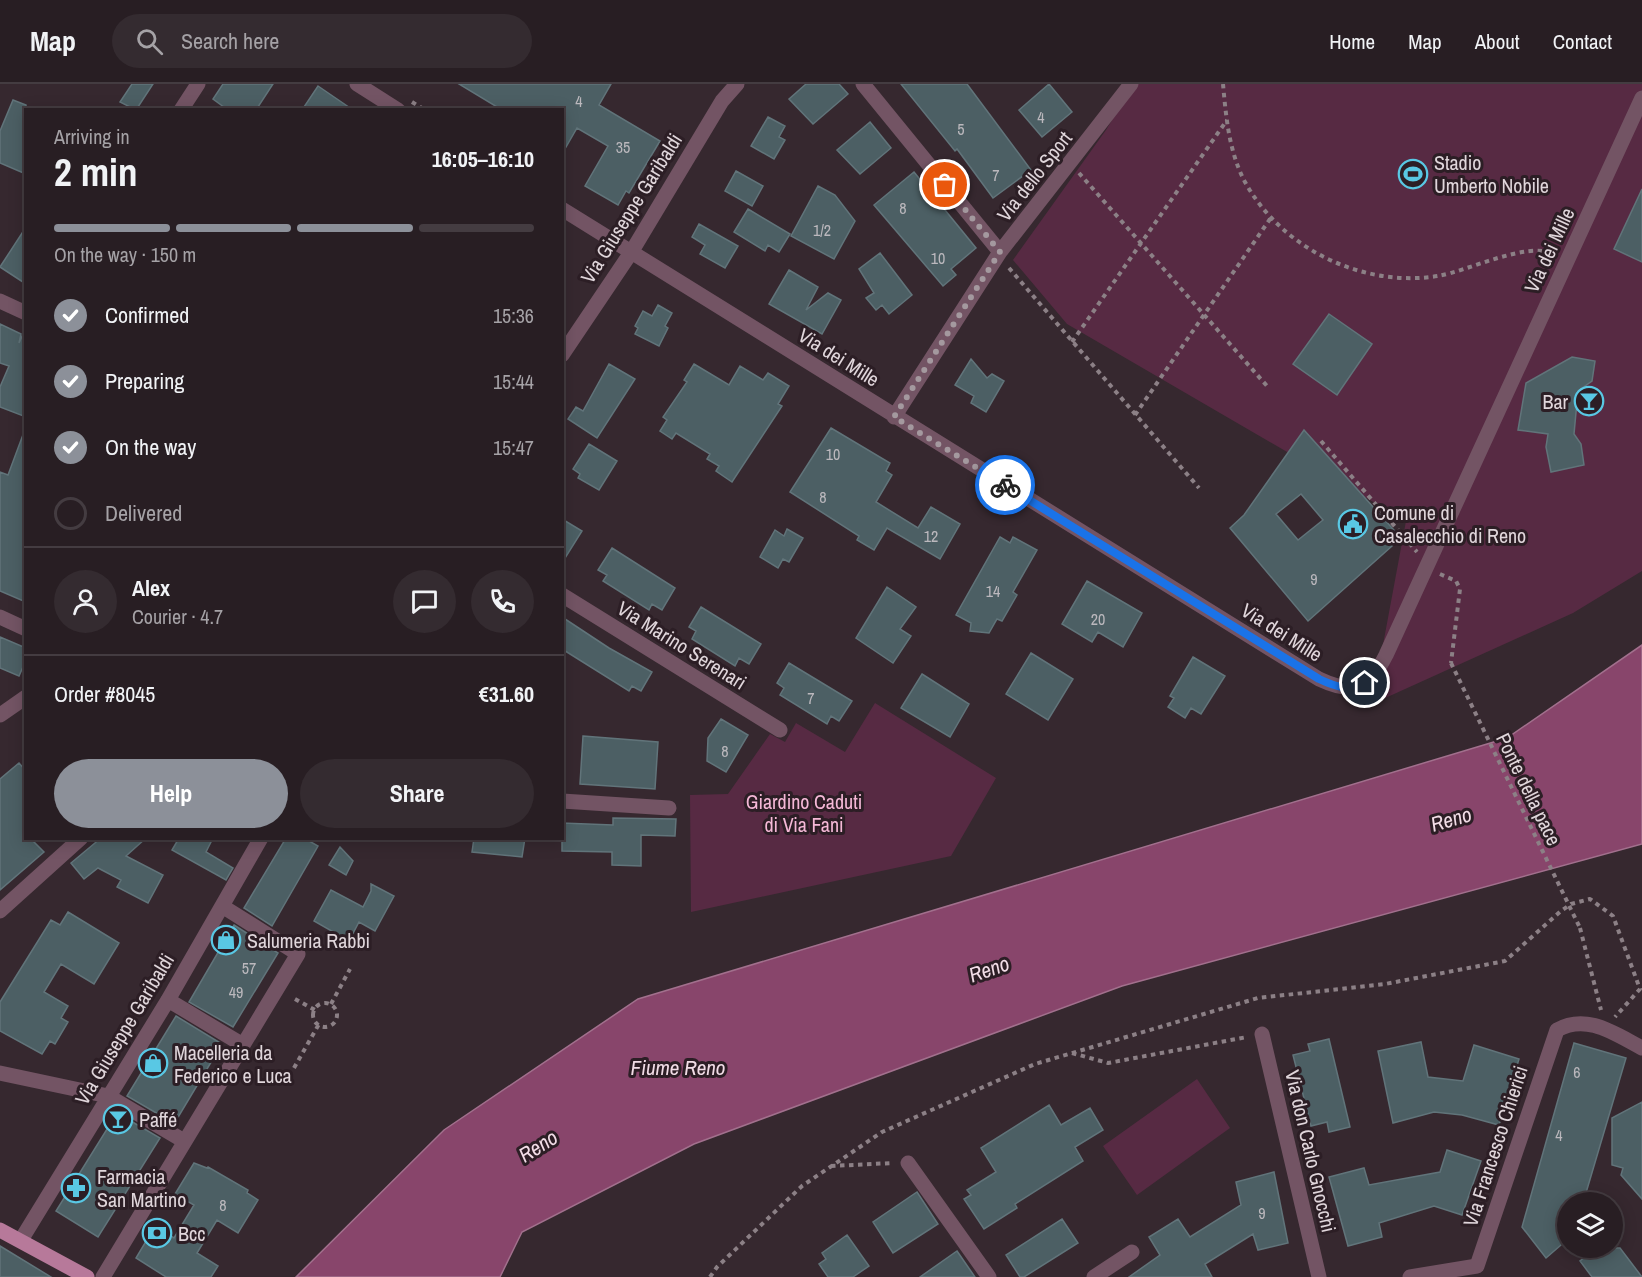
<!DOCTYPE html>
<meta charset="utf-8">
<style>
body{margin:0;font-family:"Archivo Narrow",sans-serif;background:#342b30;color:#f1f3f6;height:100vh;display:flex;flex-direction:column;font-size:22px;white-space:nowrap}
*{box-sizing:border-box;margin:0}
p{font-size:20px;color:#a5a2a6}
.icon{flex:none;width:33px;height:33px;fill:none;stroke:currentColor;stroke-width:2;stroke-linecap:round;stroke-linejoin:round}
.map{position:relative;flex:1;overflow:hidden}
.sheet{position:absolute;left:24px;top:24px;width:540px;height:732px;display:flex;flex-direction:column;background:#281e23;border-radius:0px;box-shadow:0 3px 15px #0003,0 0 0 2px #443c41}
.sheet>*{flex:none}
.tools{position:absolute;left:1557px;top:1108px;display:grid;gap:12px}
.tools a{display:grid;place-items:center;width:66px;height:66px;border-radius:50%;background:#281e23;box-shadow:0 3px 15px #0003,0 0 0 2px #443c41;font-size:30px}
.pin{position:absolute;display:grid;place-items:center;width:51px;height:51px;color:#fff;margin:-26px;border:3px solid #fff;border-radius:50%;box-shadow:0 2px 6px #0007}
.courier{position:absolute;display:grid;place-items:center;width:60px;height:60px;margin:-30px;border:4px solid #1a73e8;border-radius:50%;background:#fff;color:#222;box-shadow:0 2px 8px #0007}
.overview em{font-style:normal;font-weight:800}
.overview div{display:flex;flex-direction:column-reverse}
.overview{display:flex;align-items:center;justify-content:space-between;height:102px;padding:0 30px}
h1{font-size:39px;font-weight:800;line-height:45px}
.bar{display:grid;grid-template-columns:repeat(4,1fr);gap:9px 6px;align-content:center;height:72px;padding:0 30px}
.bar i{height:8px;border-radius:4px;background:#443c41}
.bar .on{background:#8c9099}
.bar p{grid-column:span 4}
.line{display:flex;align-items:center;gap:15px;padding:0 30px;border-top:2px solid #443c41}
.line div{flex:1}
.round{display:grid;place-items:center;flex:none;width:63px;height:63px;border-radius:32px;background:#342b30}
ol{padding:0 30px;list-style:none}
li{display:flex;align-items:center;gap:18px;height:66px}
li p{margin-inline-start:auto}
li .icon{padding:6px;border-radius:50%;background:#8c9099;color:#fff;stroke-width:4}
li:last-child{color:#a5a2a6}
li i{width:33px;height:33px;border:3px solid #443c41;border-radius:50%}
.primary-button{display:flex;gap:12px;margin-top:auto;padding:12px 30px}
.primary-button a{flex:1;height:69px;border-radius:36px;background:#8c9099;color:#fff;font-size:24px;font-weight:800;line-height:69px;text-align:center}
.primary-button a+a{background:#342b30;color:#f1f3f6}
header{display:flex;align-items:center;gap:36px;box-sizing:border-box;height:84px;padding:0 30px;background:#281e23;border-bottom:2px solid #443c41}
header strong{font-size:28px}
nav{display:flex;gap:33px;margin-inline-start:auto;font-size:21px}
.search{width:420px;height:54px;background:#342b30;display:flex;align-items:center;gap:15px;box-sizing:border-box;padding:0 21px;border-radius:33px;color:#a5a2a6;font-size:22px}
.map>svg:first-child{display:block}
</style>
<header>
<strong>Map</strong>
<div class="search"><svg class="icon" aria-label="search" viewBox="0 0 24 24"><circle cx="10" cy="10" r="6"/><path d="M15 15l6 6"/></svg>Search here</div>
<nav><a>Home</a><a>Map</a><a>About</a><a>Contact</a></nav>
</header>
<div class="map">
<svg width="1642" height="1193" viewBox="0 0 1642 1193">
<rect width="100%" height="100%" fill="#36282f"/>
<path fill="#572a43" d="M1134 0H1642V487L1573 529 1372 620 1406 437 1067 240 1013 176 1106 46Z
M875 619 996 694 951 772 691 828 690 711 728 710 770 650 785 658 796 639 845 668Z
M1197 995 1230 1044 1137 1111 1103 1062Z"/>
<path fill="#88456b" stroke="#a2708d" stroke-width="1.5" d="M1642 561V760L1122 902 694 1060 522 1148 500 1193H296L444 1046 638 915 1507 654Z"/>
<path fill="#4c5f64" stroke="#61747a" stroke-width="1.5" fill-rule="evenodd" d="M132 0H153L136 26 120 18Z
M223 0H273L256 26H228L213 15Z
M459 0H611L599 21 660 57 629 109 626 107 618 121 585 102 608 62 577 44 562 70V26H502Z
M806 0H839L848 10 813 40 789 15Z
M901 0H967L1031 86 993 114 957 65 955 67Z
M1049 0 1072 28 1042 53 1019 26Z
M318 2 353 26H302Z
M13 16 26 21V90L0 79V47Z
M768 33 785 42 779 53 785 56 774 75 751 62Z
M870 38 891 64 860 90 837 66Z
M736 87 763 102 752 122 725 107Z
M914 88 976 164 951 185 956 191 943 202 874 121Z
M818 102 835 111 855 137 834 175 791 152Z
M1642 105V178L1614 165Z
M748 125 790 150 779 168 768 161 765 167 734 148Z
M699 140 738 162 725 184 700 170 705 161 692 153Z
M26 143V200L0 183Z
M880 169 912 211 889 230 882 221 876 226 866 214 874 209 859 185Z
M789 186 818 203 806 226 828 209 841 216 822 250 769 220Z
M658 221 672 229 665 242 668 244 659 262 635 250 638 244 635 242 643 227 652 232Z
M1329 230 1372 260 1337 311 1293 280Z
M0 240 21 250 19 259 26 244V333L0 323V303L9 282 0 279Z
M1572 273 1595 277 1592 297 1578 307 1574 350 1581 360 1584 381 1551 388 1546 363 1548 350 1518 346 1526 299Z
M971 275 987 294 992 290 1004 297 986 328 971 319 974 312 955 301Z
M609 280 635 295 597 354 568 335 576 323 583 327Z
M694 280 729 301 740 282 763 296 768 289 789 302 778 320 782 322 732 398 716 387 719 382 707 375 710 370 676 349 672 355 660 347 667 336 663 333 687 298 684 296Z
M831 344 890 379 886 387 892 391 876 418 918 444 931 423 960 440 940 475 887 444 874 466 857 456 859 452 790 408Z
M1304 346 1401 454 1308 537 1230 444 1244 431ZM1301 410 1323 436 1298 456 1276 430Z
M24 348H26V518L0 507V388L8 391Z
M589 360 617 377 599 406 578 394 580 390 573 385Z
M562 435 582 447 562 479Z
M787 445 803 454 789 478 783 475 778 484 760 473 775 446 784 452Z
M1000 453 1010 459 1013 453 1037 466 1013 508 1017 511 1002 537 997 535 989 549 970 547 971 539 956 531Z
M612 464 675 504 662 526 652 520 649 526 603 497 607 491 598 486Z
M1087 497 1142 529 1123 563 1098 548 1092 558 1062 540Z
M887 503 916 523 900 545 911 552 893 579 856 554Z
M701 523 761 560 749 580 739 574 735 582 692 555 696 547 689 543Z
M562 533 609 564 652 588 641 607 632 602 629 607 562 565Z
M0 553 26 564V576L19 592 0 584Z
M1031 569 1073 595 1048 636 1006 610Z
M1193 573 1225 592 1201 630 1191 624 1185 634 1168 623 1174 614 1170 612Z
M789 579 852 617 839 637 831 632 827 640 780 611 784 604 777 599Z
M922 590 969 620 950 653 901 624Z
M721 635 748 651 726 688 707 677 708 654Z
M583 652 658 658 655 705 580 700Z
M19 679 26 687V754H30L44 768 0 806V695Z
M613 734 676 735 675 752 641 751V782L612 781V768L562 767V739L613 741Z
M101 754H146L126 772 163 791 148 819 117 803 121 796 98 784 84 795 71 779Z
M179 754H213L206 768 233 784 226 796 172 766Z
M286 754H304L318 762 272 842 244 824Z
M474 754H525L522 773 472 768Z
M340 763 353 777 346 791 329 781Z
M371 800 394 812 375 847 359 838 349 857 314 837 331 806 363 823 371 807Z
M68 828 119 859 94 900 61 880 44 908 68 922 61 934 68 938 55 960 50 957 42 970 0 947V918L51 836 60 841Z
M234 841 278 869 233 943 189 918Z
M176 932 222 960 177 1035 173 1033 170 1037 127 1012Z
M1329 955 1350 1043 1329 1048 1327 1038 1311 1042 1293 971 1310 967 1308 960Z
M1421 958 1428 993 1463 997 1474 961 1519 975 1499 1041 1462 1031 1434 1028 1393 1039 1378 967Z
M1574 959 1626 974 1583 1119H1568V1155L1546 1174 1522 1143Z
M1642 1018V1115L1621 1091 1623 1084 1612 1081V1034Z
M1049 1021 1061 1041 1090 1024 1103 1046 1075 1063 1083 1077 1015 1120 1017 1124 984 1145 964 1115 971 1111 967 1106 996 1088 981 1064Z
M117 1029 160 1054 98 1153 56 1127Z
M1447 1066 1481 1077 1462 1131 1434 1122 1379 1139 1382 1153 1348 1162 1329 1093 1364 1084 1369 1101 1440 1088Z
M194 1079 207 1084 208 1083 248 1106 247 1109 258 1116 238 1149 217 1136 197 1169 218 1182 211 1193H166L136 1174 155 1142 174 1154 194 1121 175 1110Z
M1274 1088 1288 1159 1258 1166 1253 1150 1205 1180 1212 1193H1129L1160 1171 1149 1153 1178 1135 1190 1153 1241 1121 1236 1098Z
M917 1108 938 1140 893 1169 873 1138Z
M1062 1135 1078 1159 1024 1193H1020L1006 1171Z
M847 1151 869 1182 853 1193H828L819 1180 826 1175 822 1169Z
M0 1162 51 1193H0Z
M1597 1164H1620L1642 1193H1592L1580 1177Z
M957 1167 975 1193H920Z"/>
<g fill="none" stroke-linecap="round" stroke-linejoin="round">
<path stroke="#8c8086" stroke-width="4" stroke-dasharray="4.5 4.5" stroke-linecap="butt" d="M1223 0C1226 33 1229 68 1245 98 1282 165 1363 204 1438 192 1468 187 1527 157 1553 170
M412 18 425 26
M1079 89 1267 302
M1009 184 1199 404
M1072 258 1227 36
M1135 331 1270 135
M1321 357 1417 468
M1440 490 1456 497 1460 505 1451 579
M1580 844 1601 926
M295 915 315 926
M313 931a12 12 0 1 1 24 0a12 12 0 1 1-24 0Z
M331 920 350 885
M1072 969 1108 979 1247 953
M294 984 319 940
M831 1082 893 1079
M710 1193 717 1183 802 1102 882 1048 1035 980 1258 914 1385 900 1505 877 1561 827 1571 820 1590 815 1613 832 1640 905 1615 933"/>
<path stroke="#735464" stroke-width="15" d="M357 0 398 26
M863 0 1000 168
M181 26 198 0
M562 125 1319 595C1353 611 1369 605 1386 571L1642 14
M0 217 26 229
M562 271 632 167 722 17 737 0
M894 333 1000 168 1131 0
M562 511 780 646
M0 533 26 545
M0 631 26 613
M562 717 669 724
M0 827 81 754
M168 916 243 961
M1262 950 1319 1193
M0 989 108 1012 184 1057
M908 1079 989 1193
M21 1156 168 916 261 754
M1477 1182 1557 946C1587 929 1615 950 1642 964
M103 1193 298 870 222 822
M1094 1193 1132 1168
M1410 1193 1477 1182"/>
<path stroke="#b7799a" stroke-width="15" d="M0 1146 87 1193"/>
<path stroke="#8c8086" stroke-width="4" stroke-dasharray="4.5 4.5" stroke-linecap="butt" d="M1451 579 1580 844"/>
</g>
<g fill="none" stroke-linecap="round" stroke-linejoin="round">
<path stroke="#a4999f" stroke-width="6" stroke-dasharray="0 10.8" d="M945 101 1000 168 894 333 1005 401"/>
<path stroke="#1a73e8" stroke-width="8" d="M1005 401 1319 595C1336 603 1348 607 1365 599"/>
</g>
<defs>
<g id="stadium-ring" transform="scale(1.5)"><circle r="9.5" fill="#2c1e25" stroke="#59c8e4" stroke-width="1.5"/><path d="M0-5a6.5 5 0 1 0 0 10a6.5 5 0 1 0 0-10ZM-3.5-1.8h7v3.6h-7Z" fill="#59c8e4"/></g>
<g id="bar-ring" transform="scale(1.5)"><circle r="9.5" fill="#2c1e25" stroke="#59c8e4" stroke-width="1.5"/><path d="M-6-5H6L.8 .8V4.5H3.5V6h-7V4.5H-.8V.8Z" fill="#59c8e4"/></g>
<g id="civic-ring" transform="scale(1.5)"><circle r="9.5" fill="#2c1e25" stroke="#59c8e4" stroke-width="1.5"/><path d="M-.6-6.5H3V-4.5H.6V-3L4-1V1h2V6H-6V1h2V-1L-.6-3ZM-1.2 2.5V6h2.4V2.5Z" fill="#59c8e4"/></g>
<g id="shop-ring" transform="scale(1.5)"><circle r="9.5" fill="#2c1e25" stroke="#59c8e4" stroke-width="1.5"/><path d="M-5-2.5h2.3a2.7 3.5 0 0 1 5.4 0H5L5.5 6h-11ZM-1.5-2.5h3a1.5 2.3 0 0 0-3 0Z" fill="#59c8e4"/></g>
<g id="pharmacy-ring" transform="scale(1.5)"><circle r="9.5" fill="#2c1e25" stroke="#59c8e4" stroke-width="1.5"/><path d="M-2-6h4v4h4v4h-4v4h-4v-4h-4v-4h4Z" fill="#59c8e4"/></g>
<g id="bank-ring" transform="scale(1.5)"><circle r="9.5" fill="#2c1e25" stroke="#59c8e4" stroke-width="1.5"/><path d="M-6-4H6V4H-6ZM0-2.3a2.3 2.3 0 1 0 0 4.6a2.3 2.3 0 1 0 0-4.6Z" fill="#59c8e4"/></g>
</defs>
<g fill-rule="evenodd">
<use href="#stadium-ring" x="1413" y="90"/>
<use href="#bar-ring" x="1589" y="317"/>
<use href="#civic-ring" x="1353" y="440"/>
<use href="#shop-ring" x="226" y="856"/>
<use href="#shop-ring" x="153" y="979"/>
<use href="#bar-ring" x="118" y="1035"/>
<use href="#pharmacy-ring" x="76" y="1104"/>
<use href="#bank-ring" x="157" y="1149"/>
</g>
<g text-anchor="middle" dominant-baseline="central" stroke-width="6" stroke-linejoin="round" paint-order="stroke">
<g font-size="16" fill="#bbb8bd">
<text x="579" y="17">4</text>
<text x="1041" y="33">4</text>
<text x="961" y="45">5</text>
<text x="623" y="63">35</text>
<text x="996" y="91">7</text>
<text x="903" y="124">8</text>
<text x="822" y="146">1/2</text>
<text x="938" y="174">10</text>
<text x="833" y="370">10</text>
<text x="823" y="413">8</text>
<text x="931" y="452">12</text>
<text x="1314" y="495">9</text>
<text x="993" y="507">14</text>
<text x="1098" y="535">20</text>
<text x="811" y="614">7</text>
<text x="725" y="667">8</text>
<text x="249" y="884">57</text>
<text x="236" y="908">49</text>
<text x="1577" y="988">6</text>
<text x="1559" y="1051">4</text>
<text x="223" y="1121">8</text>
<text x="1262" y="1129">9</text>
</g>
<g font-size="20" fill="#e0d6db" stroke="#2c1e25" text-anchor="start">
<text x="1434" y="78">Stadio<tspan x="1434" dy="23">Umberto Nobile</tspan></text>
<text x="1568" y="317" text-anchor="end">Bar</text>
<text x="1374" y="428">Comune di<tspan x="1374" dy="23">Casalecchio di Reno</tspan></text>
<text x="247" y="856">Salumeria Rabbi</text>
<text x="174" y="968">Macelleria da<tspan x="174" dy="23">Federico e Luca</tspan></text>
<text x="139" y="1035">Paffé</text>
<text x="97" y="1092">Farmacia<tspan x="97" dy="23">San Martino</tspan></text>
<text x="178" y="1149">Bcc</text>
</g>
<g font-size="20" fill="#e0d6db" stroke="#2c1e25">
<text transform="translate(1034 92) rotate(-52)">Via dello Sport</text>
<text transform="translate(631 124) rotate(-58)">Via Giuseppe Garibaldi</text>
<text transform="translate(1549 166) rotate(-65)">Via dei Mille</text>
<text transform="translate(839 273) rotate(32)">Via dei Mille</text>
<text transform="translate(1282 548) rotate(32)">Via dei Mille</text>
<text transform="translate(682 561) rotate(32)">Via Marino Serenari</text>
<text transform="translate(1529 705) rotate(64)">Ponte della pace</text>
<text transform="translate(124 945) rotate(-59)">Via Giuseppe Garibaldi</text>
<text transform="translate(1495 1062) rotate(-72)">Via Francesco Chierici</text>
<text transform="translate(1311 1067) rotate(77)">Via don Carlo Gnocchi</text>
</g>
<g font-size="20" fill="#f5b8d7" stroke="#2c1e25">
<text x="804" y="717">Giardino Caduti<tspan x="804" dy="23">di Via Fani</tspan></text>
</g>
<g font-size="21" font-style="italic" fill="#f2dde7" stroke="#2c1e25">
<text transform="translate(1451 735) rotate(-16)">Reno</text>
<text transform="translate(989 885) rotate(-19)">Reno</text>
<text x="678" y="983">Fiume Reno</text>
<text transform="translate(538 1062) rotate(-32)">Reno</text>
</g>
</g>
</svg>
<div class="tools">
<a><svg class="icon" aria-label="layers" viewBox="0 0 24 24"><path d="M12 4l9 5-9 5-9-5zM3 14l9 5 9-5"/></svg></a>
</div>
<div class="pin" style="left:945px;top:101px;background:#ea580c"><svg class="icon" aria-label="bag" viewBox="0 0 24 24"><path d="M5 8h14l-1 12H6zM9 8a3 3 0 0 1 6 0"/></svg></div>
<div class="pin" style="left:1365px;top:599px;background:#1f2937"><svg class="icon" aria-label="home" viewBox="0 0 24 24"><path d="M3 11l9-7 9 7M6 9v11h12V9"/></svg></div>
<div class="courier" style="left:1005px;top:401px"><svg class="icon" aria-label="bike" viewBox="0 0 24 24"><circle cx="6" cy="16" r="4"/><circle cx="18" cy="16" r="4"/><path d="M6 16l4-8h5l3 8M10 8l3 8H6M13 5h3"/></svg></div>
<section class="sheet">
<div class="overview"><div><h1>2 min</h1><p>Arriving in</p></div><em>16:05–16:10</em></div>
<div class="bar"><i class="on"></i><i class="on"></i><i class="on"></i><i></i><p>On the way · 150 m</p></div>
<ol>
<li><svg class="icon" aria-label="check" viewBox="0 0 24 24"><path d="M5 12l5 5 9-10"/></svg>Confirmed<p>15:36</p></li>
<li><svg class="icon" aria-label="check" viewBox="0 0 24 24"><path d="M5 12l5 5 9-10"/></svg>Preparing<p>15:44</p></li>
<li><svg class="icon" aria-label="check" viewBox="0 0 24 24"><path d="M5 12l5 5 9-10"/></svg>On the way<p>15:47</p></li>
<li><i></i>Delivered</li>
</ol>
<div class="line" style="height:108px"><a class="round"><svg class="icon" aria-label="person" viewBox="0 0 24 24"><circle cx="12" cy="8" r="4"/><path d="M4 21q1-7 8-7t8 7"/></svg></a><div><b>Alex</b><p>Courier · 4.7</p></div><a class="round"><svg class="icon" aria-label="chat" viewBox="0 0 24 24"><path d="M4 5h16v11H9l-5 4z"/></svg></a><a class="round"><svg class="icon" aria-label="phone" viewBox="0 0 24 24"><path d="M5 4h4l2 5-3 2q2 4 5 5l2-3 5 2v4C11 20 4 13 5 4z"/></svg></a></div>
<div class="line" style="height:78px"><div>Order #8045</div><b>€31.60</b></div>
<div class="primary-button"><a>Help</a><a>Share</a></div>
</section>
</div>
